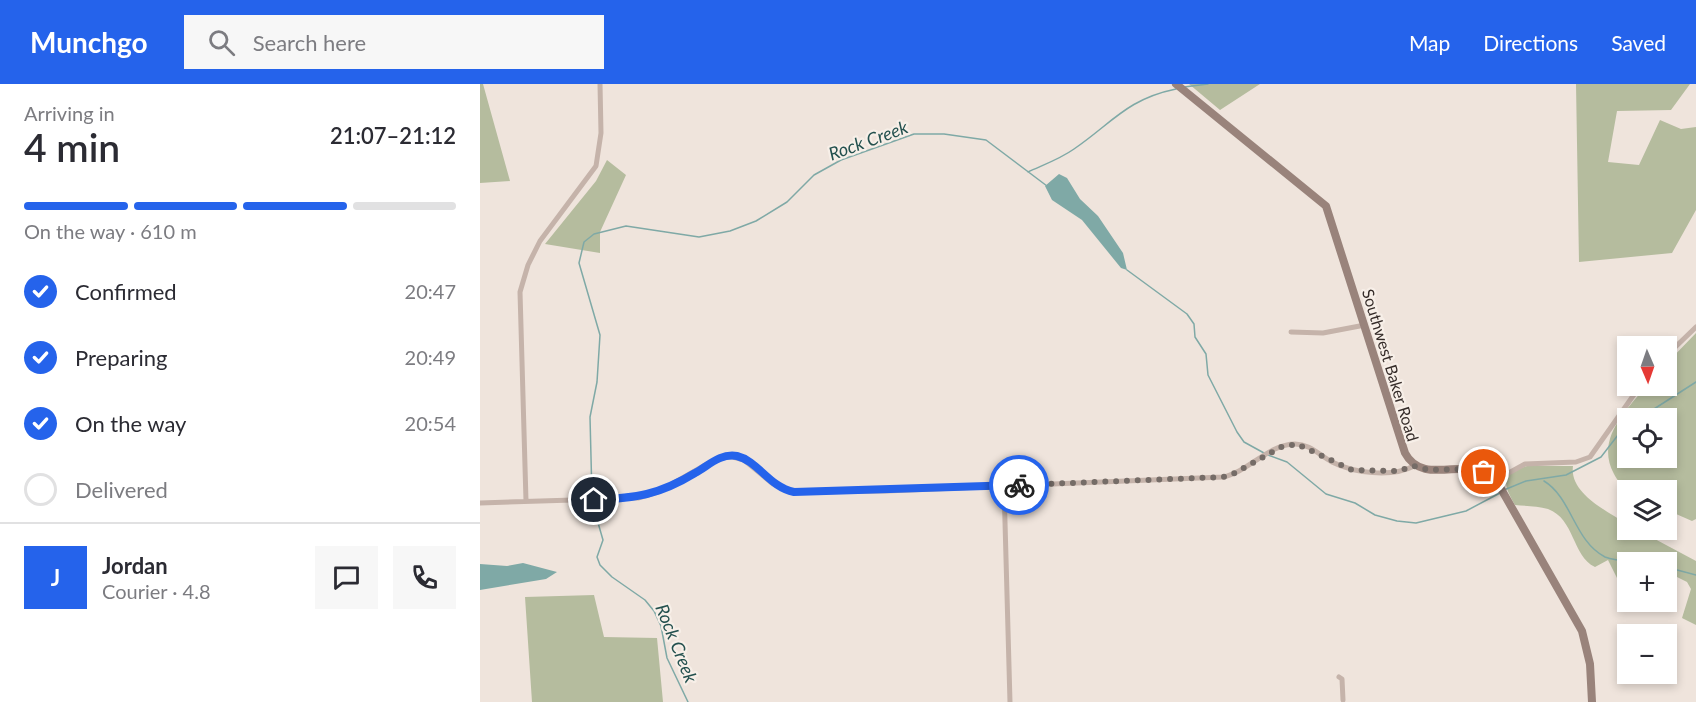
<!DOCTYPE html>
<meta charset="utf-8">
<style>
body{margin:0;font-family:Lato,sans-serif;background:#f7f7f7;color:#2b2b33;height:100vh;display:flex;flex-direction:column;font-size:22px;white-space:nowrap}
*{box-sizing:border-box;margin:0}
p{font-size:20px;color:#7c7c81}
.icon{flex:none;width:33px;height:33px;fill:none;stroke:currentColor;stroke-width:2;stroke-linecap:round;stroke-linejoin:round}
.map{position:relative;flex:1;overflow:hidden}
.drawer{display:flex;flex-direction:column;background:#fff;width:480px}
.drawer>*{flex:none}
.needle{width:39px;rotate:178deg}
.fabs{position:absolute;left:1137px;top:252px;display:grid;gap:12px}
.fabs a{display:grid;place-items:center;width:60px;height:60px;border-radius:0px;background:#fff;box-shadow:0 3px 9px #0003;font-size:30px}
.pin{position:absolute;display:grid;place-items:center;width:51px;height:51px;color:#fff;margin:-26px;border:3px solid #fff;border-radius:50%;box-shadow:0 2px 6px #0007}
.courier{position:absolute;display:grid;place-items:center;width:60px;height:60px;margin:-30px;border:4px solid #2563eb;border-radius:50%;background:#fff;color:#222;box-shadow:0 2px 8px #0007}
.head em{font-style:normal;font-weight:600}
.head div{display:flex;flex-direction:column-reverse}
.head{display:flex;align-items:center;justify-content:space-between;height:102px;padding:0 24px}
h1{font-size:39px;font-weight:600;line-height:45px}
.bar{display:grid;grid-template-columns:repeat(4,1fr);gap:9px 6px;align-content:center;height:72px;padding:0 24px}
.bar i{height:8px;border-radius:4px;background:#e1e1e2}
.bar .on{background:#2563eb}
.bar p{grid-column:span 4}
.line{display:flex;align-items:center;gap:15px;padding:0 24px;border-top:2px solid #e1e1e2}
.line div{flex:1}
.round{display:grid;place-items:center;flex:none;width:63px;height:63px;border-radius:0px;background:#f7f7f7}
ol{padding:0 24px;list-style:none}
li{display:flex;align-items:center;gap:18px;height:66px}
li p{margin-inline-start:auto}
li .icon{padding:6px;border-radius:50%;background:#2563eb;color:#fff;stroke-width:4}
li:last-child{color:#7c7c81}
li i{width:33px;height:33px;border:3px solid #e1e1e2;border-radius:50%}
header{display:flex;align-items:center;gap:36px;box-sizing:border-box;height:84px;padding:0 30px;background:#2563eb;color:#fff}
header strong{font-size:28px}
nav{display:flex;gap:33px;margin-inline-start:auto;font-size:21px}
.search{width:420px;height:54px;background:#f7f7f7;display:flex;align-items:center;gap:15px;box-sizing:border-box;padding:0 21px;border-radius:0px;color:#7c7c81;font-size:22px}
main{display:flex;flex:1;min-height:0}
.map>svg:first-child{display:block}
</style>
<header>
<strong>Munchgo</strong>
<div class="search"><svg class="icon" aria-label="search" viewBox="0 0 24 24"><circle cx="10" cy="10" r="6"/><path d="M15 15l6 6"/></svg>Search here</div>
<nav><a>Map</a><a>Directions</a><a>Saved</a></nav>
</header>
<main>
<section class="drawer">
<div class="head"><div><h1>4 min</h1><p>Arriving in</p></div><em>21:07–21:12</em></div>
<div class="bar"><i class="on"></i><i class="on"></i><i class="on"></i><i></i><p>On the way · 610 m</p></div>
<ol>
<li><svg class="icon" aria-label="check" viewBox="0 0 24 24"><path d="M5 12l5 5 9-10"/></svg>Confirmed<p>20:47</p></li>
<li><svg class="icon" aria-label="check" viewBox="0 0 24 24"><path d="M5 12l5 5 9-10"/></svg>Preparing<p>20:49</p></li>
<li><svg class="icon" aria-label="check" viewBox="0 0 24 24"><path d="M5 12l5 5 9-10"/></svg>On the way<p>20:54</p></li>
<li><i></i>Delivered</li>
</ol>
<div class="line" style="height:108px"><b class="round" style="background:#2563eb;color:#fff">J</b><div><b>Jordan</b><p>Courier · 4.8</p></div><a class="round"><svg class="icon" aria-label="chat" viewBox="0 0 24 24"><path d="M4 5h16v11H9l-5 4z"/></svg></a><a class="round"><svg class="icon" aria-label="phone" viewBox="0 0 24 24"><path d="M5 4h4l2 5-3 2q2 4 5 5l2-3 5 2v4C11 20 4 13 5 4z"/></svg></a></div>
</section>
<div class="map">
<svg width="1216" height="618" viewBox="0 0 1216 618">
<rect width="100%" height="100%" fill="#efe4dc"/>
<path fill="#b5bc9e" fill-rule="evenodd" d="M0 0H3L30 97 0 99Z
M709 0H780L740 26Z
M1096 0H1210L1191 26 1137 27 1128 78 1159 81 1180 36 1201 45 1216 43V126L1192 169 1099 178Z
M127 76 146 91 120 148V169L65 160 116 97Z
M1216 249V435L1212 437 1187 426 1186 406C1176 406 1159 410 1150 406 1142 403 1137 396 1134 390 1115 355 1146 327 1166 302H1186L1187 279ZM1148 334H1186V374H1148Z
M1047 382H1093C1089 409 1127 427 1147 440L1148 446H1158L1216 477V541L1202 534 1211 505 1207 498 1193 491 1187 492 1186 478H1152L1150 473H1146L1143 479 1147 486V498H1139L1128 476 1115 483C1092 472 1095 435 1068 425 1058 422 1046 422 1035 421 1023 400 1020 390 1047 382Z
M114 511 124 553 177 554 183 618H52L45 513Z"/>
<path fill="#7fa9a6" d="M579 90 587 94 600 115 618 132 643 169 647 186 641 184 602 136 572 116 565 102Z
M43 479 77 488 66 495 0 506V480L27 482Z"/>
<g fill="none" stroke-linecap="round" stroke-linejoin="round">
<path stroke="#7fa9a6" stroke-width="1.5" d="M704 3 728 0
M548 88C563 81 580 75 594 65 632 39 647 15 696 5
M647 186 707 230 714 240 715 253 726 270 728 291 757 348 764 358 784 369
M1160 334 1216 298
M788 371 807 378 846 410 875 419 895 431 917 437 936 439 986 427 1020 409
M1064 397C1092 414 1094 457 1125 473 1139 479 1157 475 1172 478
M1024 406 1046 397 1086 391 1121 373 1138 351 1148 344
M112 413 110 333 117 298 120 251 99 179 104 158 114 150 146 142 219 153 250 147 276 137 307 118 334 91 361 76 434 50H464L506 56 567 102
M112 418 123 456 117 473 120 481 132 493 165 516 174 527 181 542 187 574 208 618
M1186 483 1216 491"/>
<path stroke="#c5b3aa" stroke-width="5" d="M811 248 843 249 885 241
M1186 272 1216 243
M1016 396 1045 380 1096 378 1110 373 1160 302
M524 402 530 618
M46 417 40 208 48 181 60 157 116 82 121 49 120 0
M0 419 158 414 178 408 227 380 249 372 264 376 293 400 314 408 406 407 743 393C768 388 789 360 815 360 830 360 839 371 852 378 874 389 911 394 934 382
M859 593 862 595 863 616"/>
<path stroke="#99837b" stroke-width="8" d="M696 0 846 122 925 369C944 405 992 368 1016 396L1102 547 1110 580 1112 618"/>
</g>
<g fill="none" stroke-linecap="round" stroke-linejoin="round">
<path stroke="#756c67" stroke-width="6" stroke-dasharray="0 10.8" d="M539 401 743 393 755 389 801 363 817 360 872 386 918 387 934 382 949 386 988 385 1004 388"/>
<path stroke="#2563eb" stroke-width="8" d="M114 416C156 414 179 411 215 389 228 382 240 369 257 372 278 377 289 403 314 408L539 401"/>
</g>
<g text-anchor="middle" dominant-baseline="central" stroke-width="4.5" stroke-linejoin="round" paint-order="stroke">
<g font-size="16" fill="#342b28" stroke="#f7efe8">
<text transform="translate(911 281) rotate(73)">Southwest Baker Road</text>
</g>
<g font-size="18" font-style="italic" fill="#23504e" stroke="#f7efe8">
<text transform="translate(388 56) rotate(-20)">Rock Creek</text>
<text transform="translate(197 559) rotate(68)">Rock Creek</text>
</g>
</g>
</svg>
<div class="fabs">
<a><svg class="needle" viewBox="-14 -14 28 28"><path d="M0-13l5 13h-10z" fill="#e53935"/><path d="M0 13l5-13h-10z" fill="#7c7c81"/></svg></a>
<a><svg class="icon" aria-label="locate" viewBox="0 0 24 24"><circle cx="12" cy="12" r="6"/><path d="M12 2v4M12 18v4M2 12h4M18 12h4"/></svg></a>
<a><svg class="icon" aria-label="layers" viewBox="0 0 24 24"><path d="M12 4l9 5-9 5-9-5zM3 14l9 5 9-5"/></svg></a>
<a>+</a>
<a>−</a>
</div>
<div class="pin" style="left:1004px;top:388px;background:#ea580c"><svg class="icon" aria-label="bag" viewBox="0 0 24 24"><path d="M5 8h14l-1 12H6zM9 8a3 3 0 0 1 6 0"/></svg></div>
<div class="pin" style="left:114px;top:416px;background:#1f2937"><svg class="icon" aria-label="home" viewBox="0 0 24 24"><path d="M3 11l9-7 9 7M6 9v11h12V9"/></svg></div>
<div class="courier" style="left:539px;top:401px"><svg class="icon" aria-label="bike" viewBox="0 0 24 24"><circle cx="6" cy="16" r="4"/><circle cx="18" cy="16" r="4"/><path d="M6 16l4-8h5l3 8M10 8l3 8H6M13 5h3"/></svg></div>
</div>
</main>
